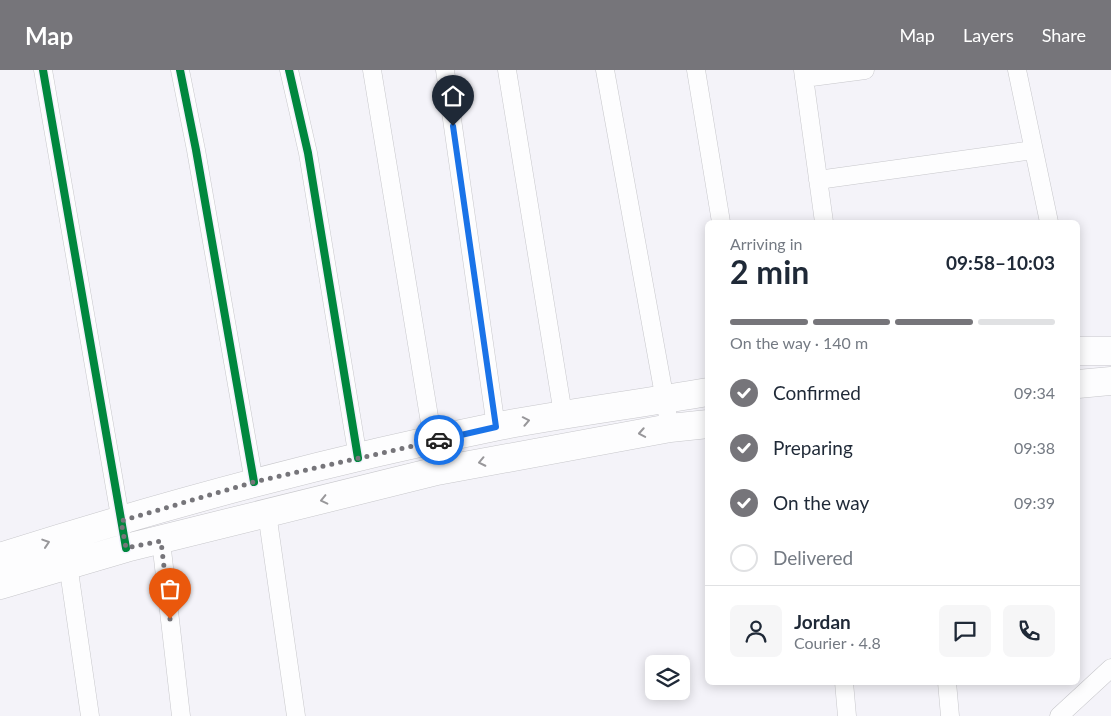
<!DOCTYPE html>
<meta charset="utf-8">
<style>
body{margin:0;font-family:Lato,sans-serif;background:#f6f6f7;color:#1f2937;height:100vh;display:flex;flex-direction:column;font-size:19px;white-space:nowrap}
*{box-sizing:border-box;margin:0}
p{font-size:16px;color:#747a83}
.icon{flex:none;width:28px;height:28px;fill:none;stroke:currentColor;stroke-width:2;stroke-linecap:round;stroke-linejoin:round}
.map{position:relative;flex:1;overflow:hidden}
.details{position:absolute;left:705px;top:150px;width:375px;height:465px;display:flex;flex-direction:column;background:#fff;border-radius:8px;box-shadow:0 2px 12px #0003}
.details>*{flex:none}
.controls{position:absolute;left:645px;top:585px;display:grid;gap:10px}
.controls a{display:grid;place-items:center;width:45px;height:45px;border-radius:8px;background:#fff;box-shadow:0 2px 12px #0003;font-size:25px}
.pin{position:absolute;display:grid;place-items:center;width:42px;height:42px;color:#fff;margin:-51px -21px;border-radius:50% 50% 50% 0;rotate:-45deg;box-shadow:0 0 5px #0007}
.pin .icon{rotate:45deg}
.courier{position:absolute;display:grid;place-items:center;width:50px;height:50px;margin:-25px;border:4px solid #1a73e8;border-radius:50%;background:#fff;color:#222;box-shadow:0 1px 6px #0007}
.summary em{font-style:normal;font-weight:700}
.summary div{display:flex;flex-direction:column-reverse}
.summary{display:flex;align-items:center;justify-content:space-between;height:85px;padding:0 25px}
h1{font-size:32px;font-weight:700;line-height:38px}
.bar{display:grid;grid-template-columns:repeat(4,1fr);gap:8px 5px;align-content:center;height:60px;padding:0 25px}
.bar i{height:6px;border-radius:4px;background:#e0e1e3}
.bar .on{background:#76757a}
.bar p{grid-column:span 4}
.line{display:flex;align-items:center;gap:12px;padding:0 25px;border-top:1px solid #e0e1e3}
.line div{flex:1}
.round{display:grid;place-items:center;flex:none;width:52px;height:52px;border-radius:8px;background:#f6f6f7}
ol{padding:0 25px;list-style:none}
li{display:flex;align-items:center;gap:15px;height:55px}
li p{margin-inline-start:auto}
li .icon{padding:5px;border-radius:50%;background:#76757a;color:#fff;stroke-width:4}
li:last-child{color:#747a83}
li i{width:28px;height:28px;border:2px solid #e0e1e3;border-radius:50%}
header{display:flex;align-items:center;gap:30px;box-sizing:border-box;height:70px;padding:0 25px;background:#76757a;color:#fff}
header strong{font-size:24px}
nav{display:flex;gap:28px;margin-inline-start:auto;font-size:18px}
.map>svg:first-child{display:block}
</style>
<header>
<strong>Map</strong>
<nav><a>Map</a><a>Layers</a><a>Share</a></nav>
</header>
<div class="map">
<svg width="1111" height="646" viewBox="0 0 1111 646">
<rect width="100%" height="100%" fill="#f4f3f9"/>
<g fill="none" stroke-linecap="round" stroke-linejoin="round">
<g stroke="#c7c7cb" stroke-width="19">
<path id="minor" d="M43 0 122 458
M180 0 196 80 254 412
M289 0 308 83 358 388
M372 0 433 371
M445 0 496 357
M507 0 563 344
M605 0 670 358
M696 0 721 152
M803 0 824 152
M1017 0 1049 152
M804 8 865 0
M818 110 1033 80
M267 443 296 646
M161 471 181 646
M68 494 90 646
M844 612 847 646
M947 612 950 646
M1059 646 1111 598"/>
</g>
<g stroke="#c7c7cb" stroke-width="29">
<path id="trunk" d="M1078 281H1111
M1078 314 1111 311
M0 487C164 435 330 390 499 356 568 343 638 334 708 322
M0 515 126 478 437 401 670 358 708 354"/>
</g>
<use href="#minor" stroke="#fdfdfe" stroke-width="18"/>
<use href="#trunk" stroke="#fdfdfe" stroke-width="28"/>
<g stroke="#f2f0fc" stroke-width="11">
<path id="cycleway" d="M43 0 126 478
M180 0 196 80 254 412
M289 0 308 83 358 388"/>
</g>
<use href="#cycleway" stroke="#00873e" stroke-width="8"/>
</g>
<defs><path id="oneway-chevron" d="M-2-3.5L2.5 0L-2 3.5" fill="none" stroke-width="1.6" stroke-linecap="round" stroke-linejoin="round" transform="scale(1.25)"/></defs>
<g stroke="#98979a">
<use href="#oneway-chevron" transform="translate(526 351) rotate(-11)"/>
<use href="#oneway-chevron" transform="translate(642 363) rotate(170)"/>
<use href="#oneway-chevron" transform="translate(482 392) rotate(168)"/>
<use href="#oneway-chevron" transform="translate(324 430) rotate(167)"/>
<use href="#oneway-chevron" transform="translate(46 473) rotate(-18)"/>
</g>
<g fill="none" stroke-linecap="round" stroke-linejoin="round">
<path stroke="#76757a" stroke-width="5" stroke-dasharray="0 9" d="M170 549 161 471 126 478 121 451 254 412 439 370"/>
<path stroke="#1a73e8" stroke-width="6" d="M439 370 496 357 453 56"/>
</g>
</svg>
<div class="controls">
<a><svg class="icon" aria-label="layers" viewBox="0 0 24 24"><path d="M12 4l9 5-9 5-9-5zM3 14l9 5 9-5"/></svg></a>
</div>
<div class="pin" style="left:170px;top:549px;background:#ea580c"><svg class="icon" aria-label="bag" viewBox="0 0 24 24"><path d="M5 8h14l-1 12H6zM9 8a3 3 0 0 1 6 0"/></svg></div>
<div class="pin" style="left:453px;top:56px;background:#1f2937"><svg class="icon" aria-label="home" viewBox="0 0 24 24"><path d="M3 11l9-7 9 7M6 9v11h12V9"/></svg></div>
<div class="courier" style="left:439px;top:370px"><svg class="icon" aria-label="car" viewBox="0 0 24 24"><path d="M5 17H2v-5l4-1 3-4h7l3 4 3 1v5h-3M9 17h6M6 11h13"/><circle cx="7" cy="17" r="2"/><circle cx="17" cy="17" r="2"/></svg></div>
<section class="details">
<div class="summary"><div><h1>2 min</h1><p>Arriving in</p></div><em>09:58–10:03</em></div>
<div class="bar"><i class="on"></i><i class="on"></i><i class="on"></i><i></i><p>On the way · 140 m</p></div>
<ol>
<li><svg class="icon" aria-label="check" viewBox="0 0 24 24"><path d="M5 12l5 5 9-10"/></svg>Confirmed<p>09:34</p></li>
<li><svg class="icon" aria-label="check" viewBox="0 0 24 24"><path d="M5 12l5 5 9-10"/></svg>Preparing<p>09:38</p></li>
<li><svg class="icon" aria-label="check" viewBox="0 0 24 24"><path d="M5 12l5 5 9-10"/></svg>On the way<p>09:39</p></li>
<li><i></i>Delivered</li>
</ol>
<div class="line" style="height:90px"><a class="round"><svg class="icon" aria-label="person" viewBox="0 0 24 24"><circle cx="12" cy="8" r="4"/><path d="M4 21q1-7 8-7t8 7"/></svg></a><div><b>Jordan</b><p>Courier · 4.8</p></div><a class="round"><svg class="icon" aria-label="chat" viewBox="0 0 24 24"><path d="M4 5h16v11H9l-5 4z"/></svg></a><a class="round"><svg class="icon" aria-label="phone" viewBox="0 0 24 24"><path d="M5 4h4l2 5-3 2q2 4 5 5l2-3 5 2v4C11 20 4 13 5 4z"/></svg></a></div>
</section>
</div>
